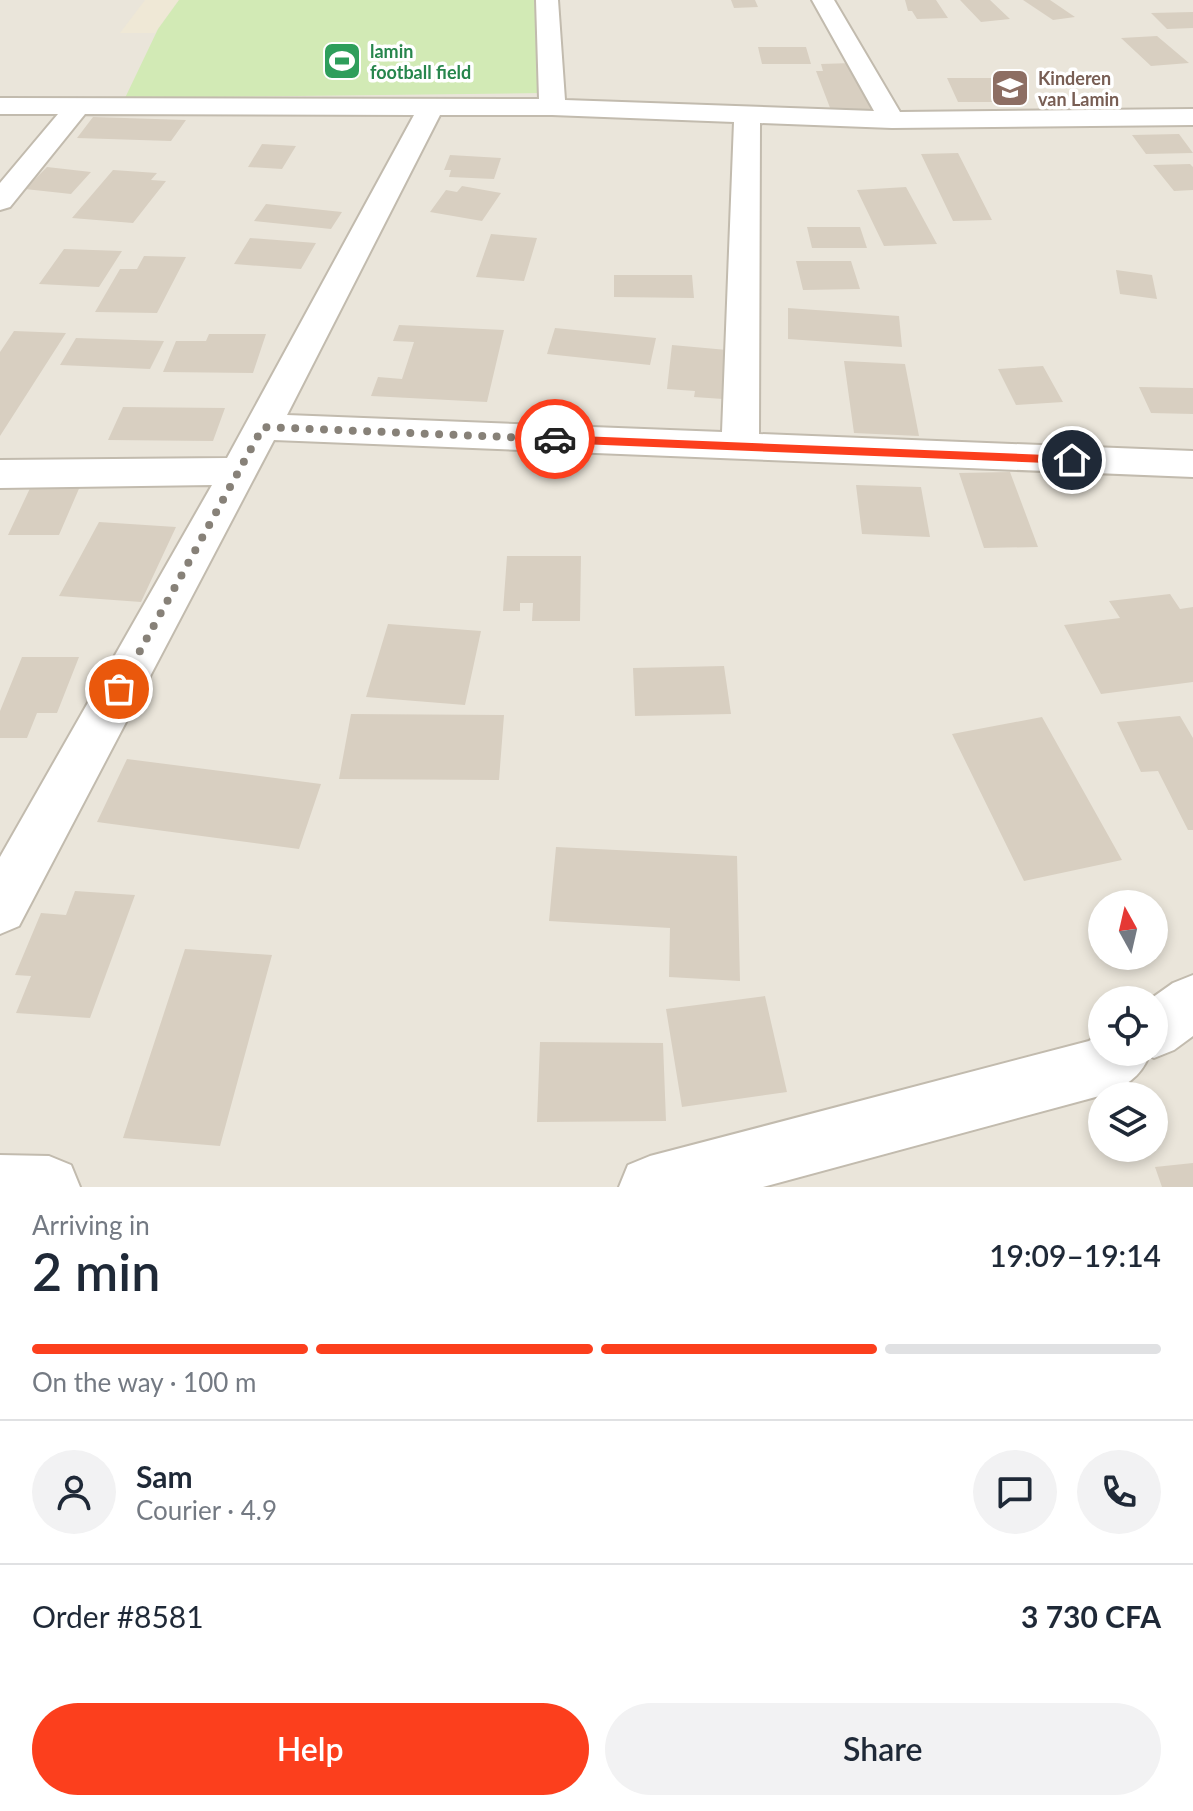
<!DOCTYPE html>
<meta charset="utf-8">
<style>
body{margin:0;font-family:Lato,sans-serif;background:#f2f2f3;color:#1f2937;height:100vh;display:flex;flex-direction:column;font-size:30px;white-space:nowrap}
*{box-sizing:border-box;margin:0}
p{font-size:26px;color:#747a83}
.icon{flex:none;width:44px;height:44px;fill:none;stroke:currentColor;stroke-width:2;stroke-linecap:round;stroke-linejoin:round}
.map{position:relative;height:1187px;overflow:hidden}
.drawer{display:flex;flex-direction:column;background:#fff;flex:1}
.drawer>*{flex:none}
.needle{width:52px;rotate:352deg}
.controls{position:absolute;left:1088px;top:890px;display:grid;gap:16px}
.controls a{display:grid;place-items:center;width:80px;height:80px;border-radius:50%;background:#fff;box-shadow:0 4px 12px #0003;font-size:40px}
.pin{position:absolute;display:grid;place-items:center;width:68px;height:68px;color:#fff;margin:-34px;border:4px solid #fff;border-radius:50%;box-shadow:0 2px 8px #0007}
.courier{position:absolute;display:grid;place-items:center;width:80px;height:80px;margin:-40px;border:6px solid #fc3f1d;border-radius:50%;background:#fff;color:#222;box-shadow:0 2px 10px #0007}
.headline em{font-style:normal;font-weight:600}
.headline div{display:flex;flex-direction:column-reverse}
.headline{display:flex;align-items:center;justify-content:space-between;height:136px;padding:0 32px}
h1{font-size:52px;font-weight:600;line-height:60px}
.bar{display:grid;grid-template-columns:repeat(4,1fr);gap:12px 8px;align-content:center;height:96px;padding:0 32px}
.bar i{height:10px;border-radius:6px;background:#e0e1e3}
.bar .on{background:#fc3f1d}
.bar p{grid-column:span 4}
.line{display:flex;align-items:center;gap:20px;padding:0 32px;border-top:2px solid #e0e1e3}
.line div{flex:1}
.round{display:grid;place-items:center;flex:none;width:84px;height:84px;border-radius:42px;background:#f2f2f3}
.cta{display:flex;gap:16px;margin-top:auto;padding:16px 32px}
.cta a{flex:1;height:92px;border-radius:48px;background:#fc3f1d;color:#fff;font-size:32px;font-weight:600;line-height:92px;text-align:center}
.cta a+a{background:#f2f2f3;color:#1f2937}
.map>svg:first-child{display:block}
</style>
<div class="map">
<svg width="1193" height="1187" viewBox="0 0 1193 1187">
<rect width="100%" height="100%" fill="#f6f3ec"/>
<path fill="#eae5da" fill-rule="evenodd" d="M0 0H1193V1187H0ZM1102 904H1154V956H1102ZM1102 1000H1154V1052H1102ZM1102 1096H1154V1148H1102Z"/>
<path fill="#efe8d6" d="M145 0H179L155 33H120Z"/>
<path fill="#d2eab5" d="M179 0H537L543 93 125 98 158 29Z"/>
<path fill="#d8cfc1" d="M731 0H755L758 7 734 8Z
M905 0H936L948 18 917 19 912 11H908Z
M960 0H990L1010 19 981 22Z
M1023 0H1050L1075 17 1053 20Z
M1193 12V28L1167 29 1151 13Z
M1157 36 1189 63 1151 66 1121 38Z
M758 47H806L811 64H762Z
M852 63 873 112 832 113 816 71H823L821 64Z
M947 78H1007L1021 102H958Z
M93 117 186 120 171 141 77 138Z
M1179 134 1193 153 1146 154 1132 135Z
M262 144 296 146 282 169 248 167Z
M958 153 992 220 953 221 921 154Z
M450 155 501 158 494 179 449 177 451 170H444Z
M1190 164 1193 167V190L1174 191 1153 165Z
M47 167 91 172 71 194 25 189Z
M113 170 157 173 151 180 166 181 133 223 72 218Z
M462 186 501 193 482 221 430 212 446 190 457 192Z
M906 187 937 244 884 246 857 190Z
M266 204 342 212 331 229 254 221Z
M807 227H860L867 248H812Z
M491 234 537 238 524 281 476 277Z
M250 238 316 243 301 269 234 264Z
M64 249 122 251 99 287 39 284Z
M144 256 186 257 157 313 95 312 120 269H137Z
M796 261H851L860 289 803 290Z
M1116 270 1152 275 1157 299 1120 294Z
M614 275H692L694 298 614 297Z
M788 308 899 316 902 347 788 339Z
M399 325 504 330 487 402 371 396 378 377 402 379 414 342 393 341Z
M555 328 656 338 650 365 547 354Z
M14 331 66 333 0 436V352Z
M209 334H266L253 373 163 372 176 341H206Z
M76 338 164 341 150 369 60 365Z
M672 345 727 350 723 399 694 397 695 391 667 389Z
M844 361 905 364 919 436 854 433Z
M1043 366 1063 402 1016 405 998 369Z
M1139 387 1193 388V414L1151 413Z
M123 407 225 408 213 441 108 440Z
M1010 472 1038 547 984 548 959 473Z
M32 484H81L59 535H8Z
M856 485 921 487 930 537 862 534Z
M99 522 176 527 141 602 59 596Z
M507 556H581L580 621H532L533 603H520V611H503Z
M1170 594 1180 609 1193 607V682L1101 694 1064 625 1120 618 1109 601Z
M388 624 481 631 465 705 366 697Z
M22 657H79L57 713H37L27 738H0V711Z
M724 666 731 714 635 716 633 668Z
M351 714 504 715 499 780 339 779Z
M1180 716 1193 738V830H1188L1158 771 1141 772 1117 722Z
M1042 717 1122 860 1024 881 952 734Z
M127 759 321 784 299 849 97 822Z
M556 847 737 856 740 981 669 977 670 928 549 921Z
M75 891 135 895 90 1018 16 1013 31 976 15 975 41 913 66 915Z
M185 949 272 955 220 1146 123 1138Z
M765 996 787 1092 682 1107 666 1009Z
M540 1042 663 1043 666 1121 537 1122Z
M1193 1163V1187H1162L1155 1167Z"/>
<g fill="none" stroke-linecap="round" stroke-linejoin="round">
<g stroke="#c2bbae" stroke-width="4">
<path id="minor" d="M536 0H558L565 100 874 111 812 0H834L900 112 1193 109V125L892 128 760 123 759 434 1193 451V477L274 440 19 926 0 934V857L212 485 0 488V460L227 458 414 115 85 114 10 207 0 210V183L58 114H0V98L539 99ZM440 115H552L734 122 722 432 287 415Z
M1193 975V1036L1174 1050 1154 1058 1149 1056C1140 1078 1125 1086 1103 1095L763 1187H619L628 1165 650 1156 1089 1041 1102 1032V1052H1154V1000H1149L1173 983Z
M0 1155 49 1156 71 1165 80 1187H0Z"/>
</g>
<use href="#minor" fill="#fff" fill-rule="evenodd"/>
</g>
<path fill="#fc3f1d" d="M555 435 1072 456 1078 460 1072 464 555 443 549 439Z"/>
<g fill="none" stroke-linecap="round" stroke-linejoin="round">
<path stroke="#878178" stroke-width="8" stroke-dasharray="0 14.4" d="M119 689 263 427 555 439"/>
</g>
<defs>
<g id="stadium-square" transform="scale(2)"><rect x="-9" y="-9" width="18" height="18" rx="4" fill="#2e9e5b" stroke="#fff"/><path d="M0-5a6.5 5 0 1 0 0 10a6.5 5 0 1 0 0-10ZM-3.5-1.8h7v3.6h-7Z" fill="#fff"/></g>
<g id="school-square" transform="scale(2)"><rect x="-9" y="-9" width="18" height="18" rx="4" fill="#8d6e63" stroke="#fff"/><path d="M0-5L7-2L0 1L-7-2ZM-4 1L0 2.5L4 1V4Q0 6-4 4Z" fill="#fff"/></g>
</defs>
<g fill-rule="evenodd">
<use href="#stadium-square" x="342" y="61"/>
<use href="#school-square" x="1010" y="88"/>
</g>
<g text-anchor="middle" dominant-baseline="central" stroke-width="7" stroke-linejoin="round" paint-order="stroke">
<g font-size="18" font-weight="bold" fill="#27864d" stroke="#fff" text-anchor="start">
<text x="370" y="51">lamin<tspan x="370" dy="21">football field</tspan></text>
</g>
<g font-size="18" font-weight="bold" fill="#785e54" stroke="#fff" text-anchor="start">
<text x="1038" y="78">Kinderen<tspan x="1038" dy="21">van Lamin</tspan></text>
</g>
</g>
</svg>
<div class="controls">
<a><svg class="needle" viewBox="-14 -14 28 28"><path d="M0-13l5 13h-10z" fill="#e53935"/><path d="M0 13l5-13h-10z" fill="#747a83"/></svg></a>
<a><svg class="icon" aria-label="locate" viewBox="0 0 24 24"><circle cx="12" cy="12" r="6"/><path d="M12 2v4M12 18v4M2 12h4M18 12h4"/></svg></a>
<a><svg class="icon" aria-label="layers" viewBox="0 0 24 24"><path d="M12 4l9 5-9 5-9-5zM3 14l9 5 9-5"/></svg></a>
</div>
<div class="pin" style="left:119px;top:689px;background:#ea580c"><svg class="icon" aria-label="bag" viewBox="0 0 24 24"><path d="M5 8h14l-1 12H6zM9 8a3 3 0 0 1 6 0"/></svg></div>
<div class="pin" style="left:1072px;top:460px;background:#1f2937"><svg class="icon" aria-label="home" viewBox="0 0 24 24"><path d="M3 11l9-7 9 7M6 9v11h12V9"/></svg></div>
<div class="courier" style="left:555px;top:439px"><svg class="icon" aria-label="car" viewBox="0 0 24 24"><path d="M5 17H2v-5l4-1 3-4h7l3 4 3 1v5h-3M9 17h6M6 11h13"/><circle cx="7" cy="17" r="2"/><circle cx="17" cy="17" r="2"/></svg></div>
</div>
<section class="drawer">
<div class="headline"><div><h1>2 min</h1><p>Arriving in</p></div><em>19:09–19:14</em></div>
<div class="bar"><i class="on"></i><i class="on"></i><i class="on"></i><i></i><p>On the way · 100 m</p></div>
<div class="line" style="height:144px"><a class="round"><svg class="icon" aria-label="person" viewBox="0 0 24 24"><circle cx="12" cy="8" r="4"/><path d="M4 21q1-7 8-7t8 7"/></svg></a><div><b>Sam</b><p>Courier · 4.9</p></div><a class="round"><svg class="icon" aria-label="chat" viewBox="0 0 24 24"><path d="M4 5h16v11H9l-5 4z"/></svg></a><a class="round"><svg class="icon" aria-label="phone" viewBox="0 0 24 24"><path d="M5 4h4l2 5-3 2q2 4 5 5l2-3 5 2v4C11 20 4 13 5 4z"/></svg></a></div>
<div class="line" style="height:104px"><div>Order #8581</div><b>3 730 CFA</b></div>
<div class="cta"><a>Help</a><a>Share</a></div>
</section>
